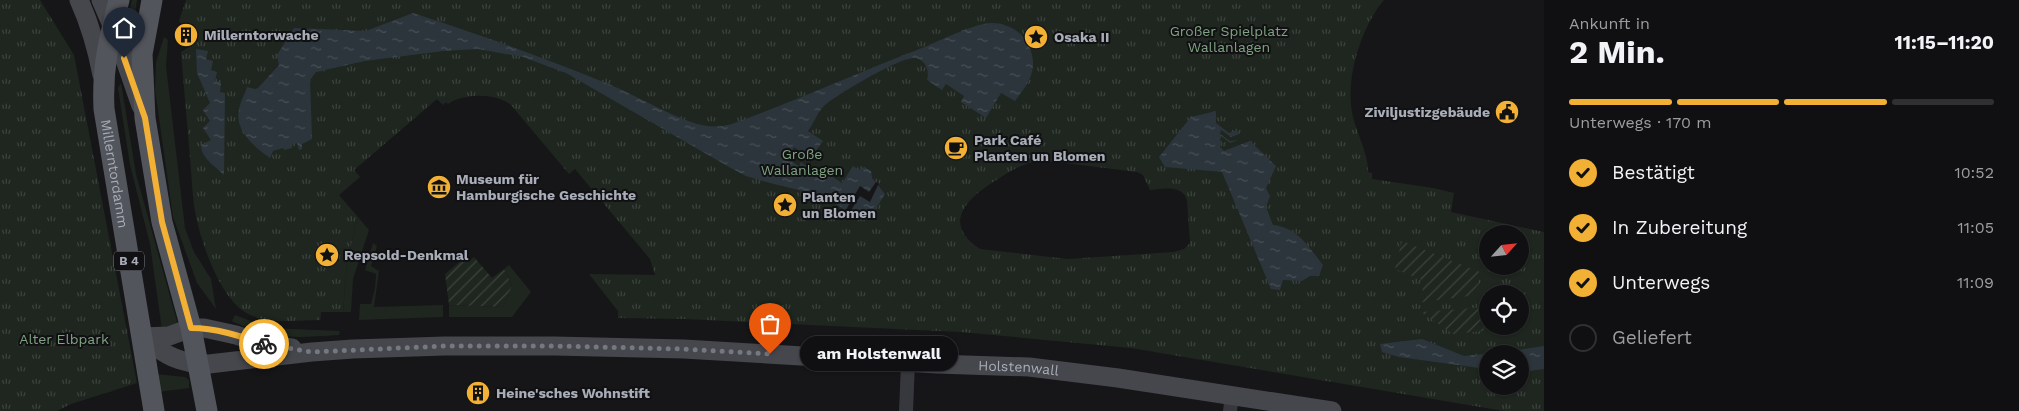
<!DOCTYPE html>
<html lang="de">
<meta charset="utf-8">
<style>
body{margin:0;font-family:"Work Sans",sans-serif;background:#1e1e20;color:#f1f3f6;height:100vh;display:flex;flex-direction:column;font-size:19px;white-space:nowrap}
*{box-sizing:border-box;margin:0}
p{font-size:16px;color:#9c9d9f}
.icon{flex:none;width:28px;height:28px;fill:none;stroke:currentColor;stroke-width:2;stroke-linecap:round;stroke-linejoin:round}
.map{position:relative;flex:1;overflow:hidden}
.sheet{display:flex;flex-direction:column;background:#101012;width:475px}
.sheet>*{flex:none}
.needle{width:32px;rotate:63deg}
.fabs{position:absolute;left:1479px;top:225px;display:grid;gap:10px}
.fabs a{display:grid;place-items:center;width:50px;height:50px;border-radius:50%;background:#101012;box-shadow:0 1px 4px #0004,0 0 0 1px #303032;font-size:25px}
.pin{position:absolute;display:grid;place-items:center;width:42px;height:42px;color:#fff;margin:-51px -21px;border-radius:50% 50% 50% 0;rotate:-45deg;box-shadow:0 0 5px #0007}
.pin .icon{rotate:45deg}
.courier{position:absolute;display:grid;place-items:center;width:50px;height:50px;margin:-25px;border:4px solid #f2b134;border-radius:50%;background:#fff;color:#222;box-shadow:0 1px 6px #0007}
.bubble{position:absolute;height:35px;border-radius:18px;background:#101012;box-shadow:0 1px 4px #0004,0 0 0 1px #303032;font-size:16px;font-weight:700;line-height:35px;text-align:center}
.summary em{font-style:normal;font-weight:700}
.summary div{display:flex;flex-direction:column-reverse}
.summary{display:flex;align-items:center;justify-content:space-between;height:85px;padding:0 25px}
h1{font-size:32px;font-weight:700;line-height:38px}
.bar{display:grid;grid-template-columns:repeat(4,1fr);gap:8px 5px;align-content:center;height:60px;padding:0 25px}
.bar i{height:6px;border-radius:4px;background:#303032}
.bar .selected{background:#f2b134}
.bar p{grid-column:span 4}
ol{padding:0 25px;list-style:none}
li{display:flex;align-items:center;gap:15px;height:55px}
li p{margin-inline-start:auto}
li .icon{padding:5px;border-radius:50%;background:#f2b134;color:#111;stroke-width:4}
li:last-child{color:#9c9d9f}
li i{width:28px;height:28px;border:2px solid #303032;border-radius:50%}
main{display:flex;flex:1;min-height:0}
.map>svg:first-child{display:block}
</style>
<main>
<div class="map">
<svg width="1544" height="411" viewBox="0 0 1544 411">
<defs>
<pattern id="park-tufts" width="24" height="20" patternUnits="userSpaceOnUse" patternTransform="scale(1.25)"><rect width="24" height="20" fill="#1e261f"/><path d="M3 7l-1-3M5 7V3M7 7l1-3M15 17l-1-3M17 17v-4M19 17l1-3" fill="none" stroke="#3c433d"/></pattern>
<pattern id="garden-furrows" width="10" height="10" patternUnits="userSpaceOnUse" patternTransform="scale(1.25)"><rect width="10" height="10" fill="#1e261f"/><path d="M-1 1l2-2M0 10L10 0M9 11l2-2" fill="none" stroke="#3c433d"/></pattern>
<pattern id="water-ripples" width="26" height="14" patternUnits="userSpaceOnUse" patternTransform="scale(1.25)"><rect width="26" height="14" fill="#2c353c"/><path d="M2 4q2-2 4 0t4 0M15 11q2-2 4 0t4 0" fill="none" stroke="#485056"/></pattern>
</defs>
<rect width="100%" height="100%" fill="#161618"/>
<path fill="#1e261f" d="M132 0H137L131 43 128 44 124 29Z
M164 37 168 40 166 66 185 228 194 252 211 279 216 309 197 283 173 217 155 90 156 62Z
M121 83 136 174 178 325 162 330 150 244 130 165 118 88Z
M358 217 369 230 353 279 351 312H343L347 261Z
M373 243 377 246 371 266 379 271 374 307 443 305V317L359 320 360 304H371L375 288 376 274 365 270Z
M509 265 531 292 512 317H449V305L503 307 512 286 504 269Z
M235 315 269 328 340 331 339 335C296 338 271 340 232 321Z
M155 374 185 377 189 380V388L158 392Z"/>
<path fill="url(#park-tufts)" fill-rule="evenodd" d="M0 0H40L74 55 137 383 71 404 57 411H0Z
M186 0H1384C1361 27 1344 81 1353 117 1357 134 1369 156 1368 172L1372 173V179L1433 188 1454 193 1451 212 1544 232V411H1504L1131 348 961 332 685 319 618 318V311L589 274 655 275 650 259 575 169 569 174 511 105C496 93 464 93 448 104L446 102 443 105 437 99 354 170 360 177 339 195 358 217 347 261 343 312H321L320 320C298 320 265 325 245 312 219 296 200 240 195 211 192 194 192 176 190 158 187 123 184 87 181 52L194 44 193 26H184L179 21ZM1033 162H1057L1137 172 1143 175 1150 190C1163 189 1182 184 1187 200L1190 243 1184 249 1174 252 1068 259 980 249C939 222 970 196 998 179 1009 172 1020 165 1033 162ZM1488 234H1520V266H1488ZM1488 294H1520V326H1488ZM1488 354H1520V386H1488Z"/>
<path fill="url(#garden-furrows)" d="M1402 241 1480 272 1478 285 1469 296 1415 303V301L1423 299 1422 280 1395 269Z
M467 256 470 260 474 257 492 278 504 269 512 286 503 307 449 305 445 274Z
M1487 307V320L1483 331 1453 334 1421 312Z"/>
<path fill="url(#water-ripples)" d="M413 13C480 35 546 58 611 85 637 96 665 113 691 122 705 127 718 128 732 124 798 100 862 71 927 46 943 39 976 23 992 23 1007 23 1023 32 1029 46 1039 69 1029 83 1015 101L1001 93 986 118 961 102 964 96 946 84 942 90 927 80C930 70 925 58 913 58 897 59 838 94 825 105 817 112 814 123 808 131L823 141 815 152 812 151 806 161 803 159 806 155 794 147 787 159 799 166 801 162 819 175 822 170 842 183 853 166 859 170 864 167 871 171 872 178 885 194 870 218 853 215 823 196 770 183 746 176 729 167 566 73 523 57 478 49 443 51 365 61 316 72 310 80 312 139 302 144V149L299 150 297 143 291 145 292 148 284 150 283 148 273 151 270 158C256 148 234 131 239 110 240 102 245 94 247 87L255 89 258 88 279 65 277 55 294 28 366 31Z
M196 49 208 51 206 59 213 61 211 70 217 72 215 81 221 82 220 92 225 93 224 175C216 167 201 158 201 145L211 140 203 128 210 121 203 110 210 103 197 73Z
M1216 111V123L1229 133 1237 130 1239 134 1231 137 1221 130 1220 134 1230 141 1238 140 1230 143 1221 136 1220 141 1227 146 1220 143V147L1224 151 1250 141 1276 166 1266 188 1270 196 1266 207 1273 225C1298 228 1308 246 1323 265L1319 276H1310L1302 281 1283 280 1280 290 1271 289 1222 172 1165 167 1159 157 1191 117Z
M1422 339 1464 356 1487 354V369L1399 357 1382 352 1380 344Z
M1544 346V369L1520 372V354H1492Z"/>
<path fill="#161618" d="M876 182 879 183 870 202 860 196 848 215 844 213 860 186 869 192Z"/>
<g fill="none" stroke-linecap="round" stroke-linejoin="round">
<path stroke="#37383d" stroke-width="14" d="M906 411 908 363
M1230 411 1232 395"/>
<g stroke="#45474d" stroke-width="19">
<path d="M79 0C90 24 97 49 102 75"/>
<path d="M101 0 117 37 141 106"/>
<path id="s1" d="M142 337C165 355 179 364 209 364L312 352 353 349 445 346H554L684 349 937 364 1029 367 1118 378 1332 411"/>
<path d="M142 337 169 336 191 328H204L236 335 263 344 292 348"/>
</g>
<g stroke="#53555c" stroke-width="21">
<path id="s2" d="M119 0C109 40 102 67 104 109L154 411"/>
<path d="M152 0 142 54 145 118 162 222 191 328 207 411"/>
</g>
</g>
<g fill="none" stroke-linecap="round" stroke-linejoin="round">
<path stroke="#757880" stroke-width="5" stroke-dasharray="0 9" d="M264 344 312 352 445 346H554L684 349 770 354"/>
<path stroke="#f2b134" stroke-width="6" d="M124 58 145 118 162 222 191 328C216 328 240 336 264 344"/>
</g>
<defs>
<g id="building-disc" transform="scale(1.25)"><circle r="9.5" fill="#f2b134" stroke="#111113"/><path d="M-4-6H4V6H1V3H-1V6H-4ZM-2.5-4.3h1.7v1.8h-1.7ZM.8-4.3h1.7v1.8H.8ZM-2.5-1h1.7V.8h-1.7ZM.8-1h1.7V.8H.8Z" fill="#111"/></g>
<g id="sight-disc" transform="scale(1.25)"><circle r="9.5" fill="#f2b134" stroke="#111113"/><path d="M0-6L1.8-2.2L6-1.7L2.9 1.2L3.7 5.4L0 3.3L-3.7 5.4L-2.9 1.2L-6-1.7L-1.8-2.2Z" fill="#111"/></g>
<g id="civic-disc" transform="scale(1.25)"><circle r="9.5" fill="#f2b134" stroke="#111113"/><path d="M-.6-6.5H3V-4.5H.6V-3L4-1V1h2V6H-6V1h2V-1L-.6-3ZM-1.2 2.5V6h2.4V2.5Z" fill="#111"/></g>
<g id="cafe-disc" transform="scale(1.25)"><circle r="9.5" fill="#f2b134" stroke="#111113"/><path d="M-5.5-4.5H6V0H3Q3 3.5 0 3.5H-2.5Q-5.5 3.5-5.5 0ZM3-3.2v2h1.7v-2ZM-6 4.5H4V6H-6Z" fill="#111"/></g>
<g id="museum-disc" transform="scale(1.25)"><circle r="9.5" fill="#f2b134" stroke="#111113"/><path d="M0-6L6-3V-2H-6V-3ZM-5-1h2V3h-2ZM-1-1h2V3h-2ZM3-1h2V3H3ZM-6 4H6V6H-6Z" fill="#111"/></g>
</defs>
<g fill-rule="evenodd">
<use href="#building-disc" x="186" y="35"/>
<use href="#sight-disc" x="1036" y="37"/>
<use href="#civic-disc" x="1507" y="112"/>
<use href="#cafe-disc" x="956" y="148"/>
<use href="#museum-disc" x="439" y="187"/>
<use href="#sight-disc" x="785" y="205"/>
<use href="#sight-disc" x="327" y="255"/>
<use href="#building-disc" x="478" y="393"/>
</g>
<g text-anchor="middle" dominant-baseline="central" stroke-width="4" stroke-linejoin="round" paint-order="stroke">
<rect fill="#111113" stroke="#7b7e86" stroke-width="1" x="114" y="251.5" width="30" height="19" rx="4"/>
<g font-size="12" font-weight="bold" fill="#a8adb8">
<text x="129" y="261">B 4</text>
</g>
<g font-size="14" fill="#7fa381" stroke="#111113">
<text x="1229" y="31">Großer Spielplatz<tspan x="1229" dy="16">Wallanlagen</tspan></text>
<text x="802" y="154">Große<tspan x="802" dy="16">Wallanlagen</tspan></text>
<text x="64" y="339">Alter Elbpark</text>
</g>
<g font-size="14" font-weight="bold" fill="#a8adb8" stroke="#111113" text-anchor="start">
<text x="204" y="35">Millerntorwache</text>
<text x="1054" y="37">Osaka II</text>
<text x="1490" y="112" text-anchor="end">Ziviljustizgebäude</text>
<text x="974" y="140">Park Café<tspan x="974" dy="16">Planten un Blomen</tspan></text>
<text x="456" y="179">Museum für<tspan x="456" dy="16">Hamburgische Geschichte</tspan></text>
<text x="802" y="197">Planten<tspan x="802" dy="16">un Blomen</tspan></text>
<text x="344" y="255">Repsold-Denkmal</text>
<text x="496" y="393">Heine'sches Wohnstift</text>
</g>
<g font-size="14" fill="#a8adb8" stroke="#111113">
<text stroke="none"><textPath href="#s2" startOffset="176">Millerntordamm</textPath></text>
<text stroke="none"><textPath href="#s1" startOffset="885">Holstenwall</textPath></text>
</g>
</g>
</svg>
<div class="fabs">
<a><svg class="needle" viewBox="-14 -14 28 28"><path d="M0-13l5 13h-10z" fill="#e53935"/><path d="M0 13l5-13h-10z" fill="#9c9d9f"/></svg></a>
<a><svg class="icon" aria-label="locate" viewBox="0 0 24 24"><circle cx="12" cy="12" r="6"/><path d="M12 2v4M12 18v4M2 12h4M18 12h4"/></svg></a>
<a><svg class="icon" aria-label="layers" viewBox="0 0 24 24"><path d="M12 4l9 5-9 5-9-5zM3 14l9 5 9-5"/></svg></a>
</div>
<div class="pin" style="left:770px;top:354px;background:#ea580c"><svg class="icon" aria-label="bag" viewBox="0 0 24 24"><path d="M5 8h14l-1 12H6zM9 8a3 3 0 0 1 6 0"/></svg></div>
<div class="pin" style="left:124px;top:58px;background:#1f2937"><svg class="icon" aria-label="home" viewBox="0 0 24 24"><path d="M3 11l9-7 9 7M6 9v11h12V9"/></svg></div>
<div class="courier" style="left:264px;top:344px"><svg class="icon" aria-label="bike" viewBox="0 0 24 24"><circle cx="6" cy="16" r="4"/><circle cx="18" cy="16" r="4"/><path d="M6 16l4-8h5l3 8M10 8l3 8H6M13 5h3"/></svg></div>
<div class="bubble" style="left:800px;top:336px;width:158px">am Holstenwall</div>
</div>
<section class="sheet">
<div class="summary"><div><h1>2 Min.</h1><p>Ankunft in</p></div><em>11:15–11:20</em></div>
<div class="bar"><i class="selected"></i><i class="selected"></i><i class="selected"></i><i></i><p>Unterwegs · 170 m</p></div>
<ol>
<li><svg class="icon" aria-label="check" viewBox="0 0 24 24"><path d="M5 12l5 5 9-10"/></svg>Bestätigt<p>10:52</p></li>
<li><svg class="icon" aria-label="check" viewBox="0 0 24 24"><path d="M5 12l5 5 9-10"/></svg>In Zubereitung<p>11:05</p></li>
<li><svg class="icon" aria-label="check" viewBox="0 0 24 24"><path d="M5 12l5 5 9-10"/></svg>Unterwegs<p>11:09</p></li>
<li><i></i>Geliefert</li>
</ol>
</section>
</main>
